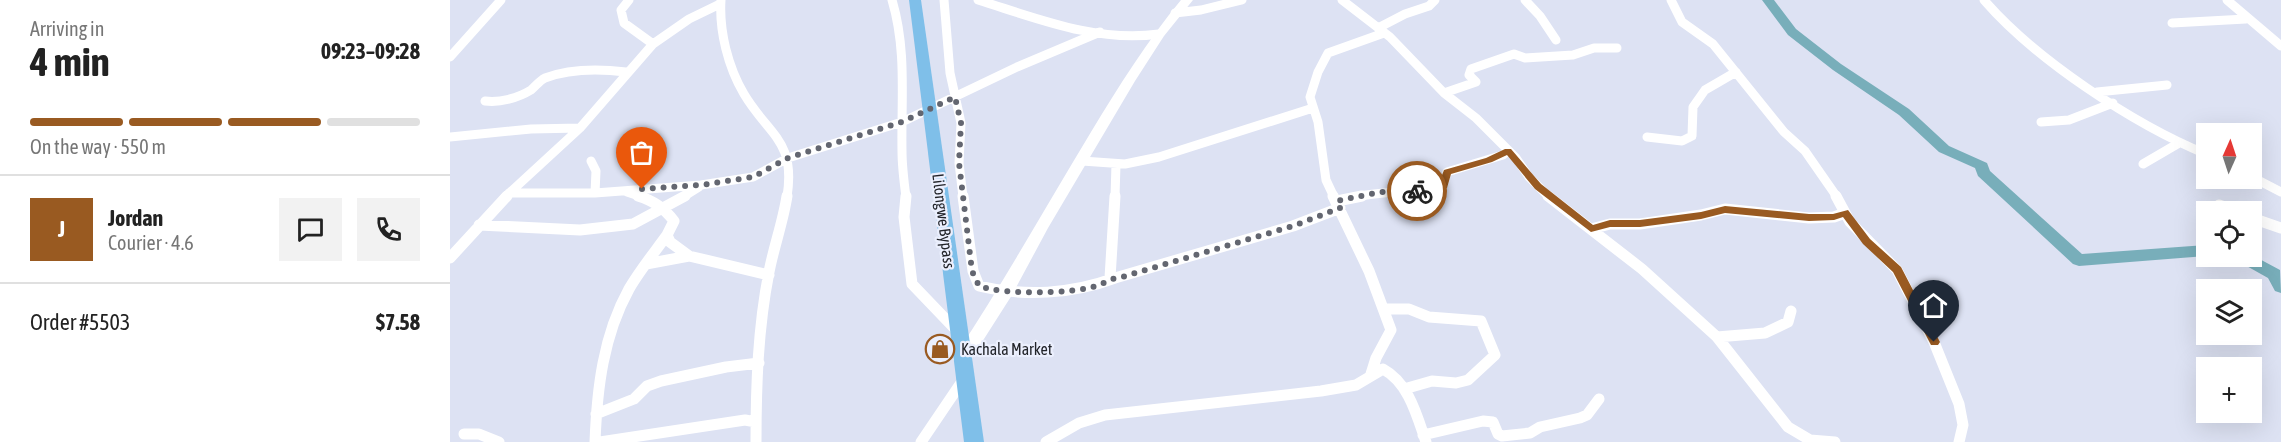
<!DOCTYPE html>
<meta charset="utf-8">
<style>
body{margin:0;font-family:"Asap Condensed",sans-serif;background:#f2f2f2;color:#222;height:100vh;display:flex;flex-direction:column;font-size:22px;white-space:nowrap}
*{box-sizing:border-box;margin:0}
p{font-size:20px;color:#767676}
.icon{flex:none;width:33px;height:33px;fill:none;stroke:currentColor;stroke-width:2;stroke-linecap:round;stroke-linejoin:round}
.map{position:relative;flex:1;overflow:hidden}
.panel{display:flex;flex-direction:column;background:#fff;width:450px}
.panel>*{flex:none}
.needle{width:39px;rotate:3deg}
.tools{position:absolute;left:1746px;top:123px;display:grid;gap:12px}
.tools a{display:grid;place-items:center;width:66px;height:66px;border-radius:0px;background:#fff;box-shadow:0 6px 24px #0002;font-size:30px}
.pin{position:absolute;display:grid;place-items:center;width:51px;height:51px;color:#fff;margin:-62px -26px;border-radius:50% 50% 50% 0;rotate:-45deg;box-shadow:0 0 6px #0007}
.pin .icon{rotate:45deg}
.courier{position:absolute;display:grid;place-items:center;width:60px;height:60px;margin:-30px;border:4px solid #995a21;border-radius:50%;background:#fff;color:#222;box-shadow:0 2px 8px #0007}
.headline em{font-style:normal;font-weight:700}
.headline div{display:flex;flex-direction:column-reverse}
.headline{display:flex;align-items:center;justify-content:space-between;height:102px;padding:0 30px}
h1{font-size:39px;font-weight:700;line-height:45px}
.bar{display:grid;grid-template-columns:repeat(4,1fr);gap:9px 6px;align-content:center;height:72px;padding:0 30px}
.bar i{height:8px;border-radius:4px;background:#e0e0e0}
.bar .selected{background:#995a21}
.bar p{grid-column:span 4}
.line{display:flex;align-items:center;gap:15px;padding:0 30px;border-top:2px solid #e0e0e0}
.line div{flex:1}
.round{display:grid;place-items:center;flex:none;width:63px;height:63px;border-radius:0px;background:#f2f2f2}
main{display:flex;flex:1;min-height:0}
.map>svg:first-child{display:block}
</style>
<main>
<section class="panel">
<div class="headline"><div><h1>4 min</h1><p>Arriving in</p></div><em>09:23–09:28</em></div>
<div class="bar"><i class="selected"></i><i class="selected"></i><i class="selected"></i><i></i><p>On the way · 550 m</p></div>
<div class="line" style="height:108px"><b class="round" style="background:#995a21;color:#fff">J</b><div><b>Jordan</b><p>Courier · 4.6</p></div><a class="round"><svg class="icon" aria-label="chat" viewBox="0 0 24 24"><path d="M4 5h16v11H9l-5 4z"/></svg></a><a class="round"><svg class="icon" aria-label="phone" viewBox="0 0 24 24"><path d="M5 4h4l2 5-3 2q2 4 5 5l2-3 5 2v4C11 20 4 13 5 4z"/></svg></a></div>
<div class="line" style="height:78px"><div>Order #5503</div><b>$7.58</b></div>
</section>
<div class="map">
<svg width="1831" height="442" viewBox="0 0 1831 442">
<rect width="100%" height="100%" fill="#dde2f3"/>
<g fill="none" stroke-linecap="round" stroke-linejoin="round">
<path fill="#78aeba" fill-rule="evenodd" d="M1312 0H1324L1346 29 1391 64 1459 109 1499 146 1537 163 1540 171 1632 254 1756 245V256L1629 266 1623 264 1528 176 1525 168 1489 152 1449 115 1383 70 1338 35Z
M1802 255 1830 270 1831 293 1825 291 1818 278 1786 260 1784 256H1802Z"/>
<path stroke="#fff" stroke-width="9" d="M179 0 171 10 174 23 203 44
M271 0C269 31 278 67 294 94 319 136 346 140 337 197
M442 0C457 50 451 100 452 151 452 166 454 182 456 197
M494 0 500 73 511 123 509 163 513 197
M528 0C586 18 647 43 709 34
M892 0 940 37 994 93 1026 118 1066 158 1079 177 1099 197
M1075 0 1090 16 1106 40
M1221 0 1232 22 1263 44 1334 132 1355 151 1387 197
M1534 0C1585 59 1683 124 1756 154
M1777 0 1831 46
M725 13 751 10 792 0
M1722 23 1796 19
M928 28 955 14 979 6 985 0
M0 57 51 0
M1647 92 1717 85
M994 93 1026 82 1019 75 1021 69 1064 54 1075 58 1123 55 1144 48H1167
M35 101C50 103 68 98 81 90 86 86 89 81 95 78 119 69 151 69 176 72
M1591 122 1619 120 1663 103
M0 137 81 129 130 128
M1197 137 1232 141 1242 136 1243 107 1255 90 1286 72
M141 161 146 171 145 193
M632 161 675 164 709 157 863 108
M1693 164 1729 143
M1802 177 1831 192
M177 192 192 197
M59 193H145L251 185 303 177 338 158 452 122 567 67 650 32
M55 197 130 128 203 44 239 19 270 4
M233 197 249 187
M665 197 666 164
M884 197 876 180 868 122 860 97 868 72 878 53 934 33
M905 197C934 191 964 193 993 186L997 172 1053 155 1058 151"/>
<path stroke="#fff" stroke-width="11" d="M188 196C204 201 214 208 224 221L217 235 220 242 239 256
M456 196 454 217 462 284 508 332
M513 196 523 271 529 286C574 297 622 294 665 278L843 226 890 208
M883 196 919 271 941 330 926 358 921 374
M1098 196 1192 269 1267 337 1338 427 1360 440 1385 442
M1386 196 1400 222 1447 270 1484 342 1509 404 1513 425 1509 442
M887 201 912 196
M1769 205 1788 212
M1802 218 1831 228
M29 225 130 230 183 224 235 196
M1141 229 1160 224H1190L1251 215 1275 209 1359 218 1384 217 1395 213
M0 258 57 196
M196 264 239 256 319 275
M660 278 665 196
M933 309H959L979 317 1031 321 1045 355 1018 380 1006 383 982 381 954 389
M1267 337 1315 333 1338 322 1341 311
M146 414 184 399 197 386 211 381 276 367 309 363
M14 434H29L49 442
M973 435 1033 421 1043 422 1048 434 1052 436 1080 433 1090 427 1130 418 1137 415 1149 399
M145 442C147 389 153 336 179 289 190 270 204 253 217 235
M150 442 295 420 306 422
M306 442C306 385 308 328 319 272 324 246 333 222 337 196
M471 442 515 377
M596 442 629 423 655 415 871 391 906 385 933 369C959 383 967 416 976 442"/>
<path fill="#fff" fill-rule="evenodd" d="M731 0H743L714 36 685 81 598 228 562 295 518 364 512 366 506 364 503 359 506 354C554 282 596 206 641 132 669 86 697 41 731 0Z"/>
<path fill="#7fbfe9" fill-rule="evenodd" d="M459 0H471L534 442H514Z"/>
</g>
<path fill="#995a21" d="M1055 149H1061L1091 184 1143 225 1160 220H1190L1251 212 1275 206 1359 214H1383L1398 210 1420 239 1451 267 1490 342 1488 345H1481L1443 272 1413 244 1393 217 1384 220 1359 221 1275 213 1251 219 1190 227H1160L1141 232 1085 189 1057 155 1042 162 1001 174 997 188 967 194 962 191 967 187 989 183 994 170 1036 158Z"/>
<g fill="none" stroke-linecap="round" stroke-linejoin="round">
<path stroke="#636670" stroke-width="6" stroke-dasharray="0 10.8" d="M192 189 251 185 303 177 338 158 452 122 505 97 511 123 509 163 522 271 529 286C552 295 622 294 646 286 656 283 661 278 672 277L843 226 890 208 887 201 930 192 967 191"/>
</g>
<defs>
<g id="shop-ring" transform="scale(1.5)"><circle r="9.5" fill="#ebeffd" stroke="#995a21" stroke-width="1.5"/><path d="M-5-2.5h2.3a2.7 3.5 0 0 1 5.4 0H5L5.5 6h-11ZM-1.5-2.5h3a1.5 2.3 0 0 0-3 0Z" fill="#995a21"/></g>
</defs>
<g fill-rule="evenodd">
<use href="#shop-ring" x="490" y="349"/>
</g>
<g text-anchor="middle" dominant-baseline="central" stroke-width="4.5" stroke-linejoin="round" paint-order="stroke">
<g font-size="16" fill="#22242a" stroke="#ebeffd">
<text transform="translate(494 221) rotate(83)">Lilongwe Bypass</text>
</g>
<g font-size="16" fill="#22242a" stroke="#ebeffd" text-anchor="start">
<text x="511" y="349">Kachala Market</text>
</g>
</g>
</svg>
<div class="tools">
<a><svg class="needle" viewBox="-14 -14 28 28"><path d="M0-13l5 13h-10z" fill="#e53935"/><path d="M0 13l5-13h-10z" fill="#767676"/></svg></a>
<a><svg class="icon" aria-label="locate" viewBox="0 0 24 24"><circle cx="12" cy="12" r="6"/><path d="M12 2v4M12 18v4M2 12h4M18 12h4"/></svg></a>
<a><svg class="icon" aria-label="layers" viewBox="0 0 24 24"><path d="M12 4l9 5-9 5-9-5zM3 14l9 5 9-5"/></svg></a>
<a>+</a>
</div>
<div class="pin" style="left:192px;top:189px;background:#ea580c"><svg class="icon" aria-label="bag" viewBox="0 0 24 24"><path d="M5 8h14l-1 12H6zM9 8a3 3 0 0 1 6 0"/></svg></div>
<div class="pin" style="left:1484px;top:342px;background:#1f2937"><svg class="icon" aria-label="home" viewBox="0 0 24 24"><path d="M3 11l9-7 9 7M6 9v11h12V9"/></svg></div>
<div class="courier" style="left:967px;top:191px"><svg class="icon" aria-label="bike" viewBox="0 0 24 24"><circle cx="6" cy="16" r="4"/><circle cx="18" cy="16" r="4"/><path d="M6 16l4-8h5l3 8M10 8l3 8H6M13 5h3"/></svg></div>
</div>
</main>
